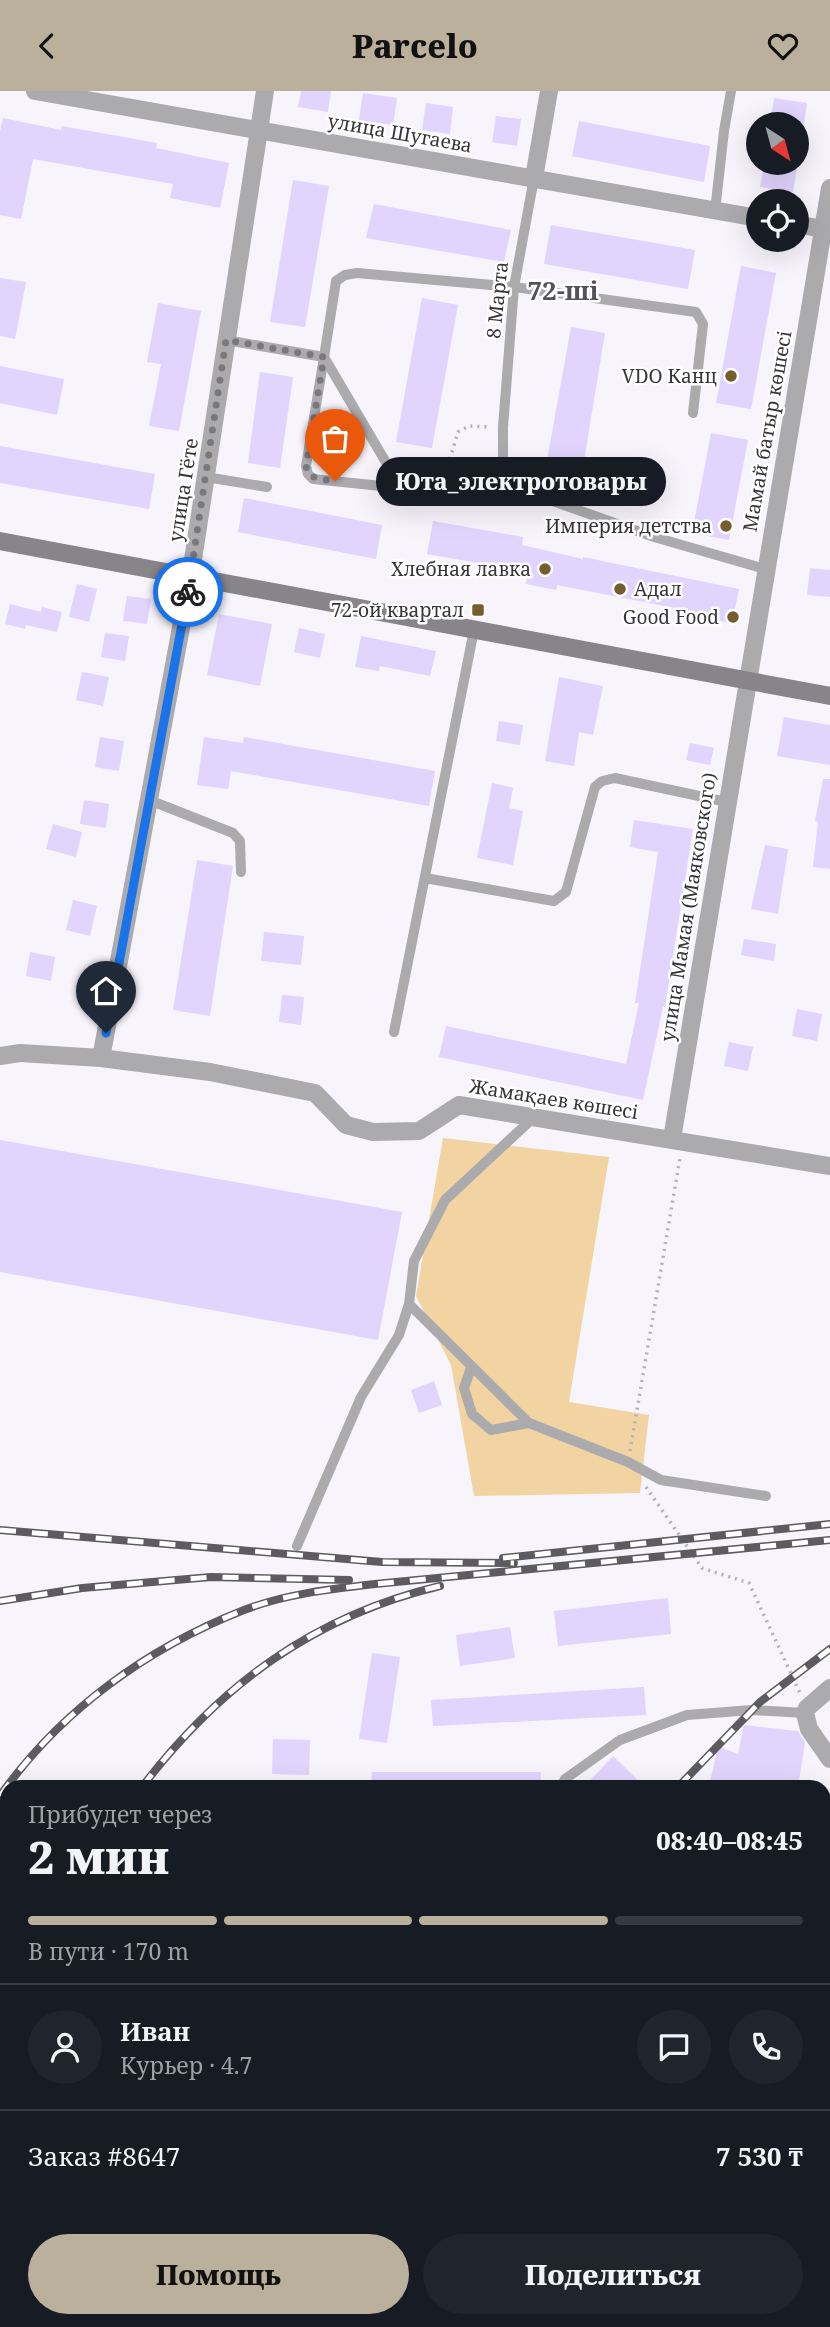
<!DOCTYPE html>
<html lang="ru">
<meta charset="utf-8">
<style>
body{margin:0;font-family:"Noto Serif",serif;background:#20242c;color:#f1f3f6;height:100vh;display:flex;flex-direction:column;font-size:26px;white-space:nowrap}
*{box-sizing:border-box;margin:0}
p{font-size:23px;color:#9ea1a6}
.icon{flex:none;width:38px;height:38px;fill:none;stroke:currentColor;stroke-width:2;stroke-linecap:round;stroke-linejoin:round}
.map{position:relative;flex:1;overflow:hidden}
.details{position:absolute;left:0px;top:1689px;width:831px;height:548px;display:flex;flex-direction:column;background:#171b24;border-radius:21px 21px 0 0;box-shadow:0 7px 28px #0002}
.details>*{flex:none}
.needle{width:46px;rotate:144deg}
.controls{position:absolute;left:746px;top:21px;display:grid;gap:14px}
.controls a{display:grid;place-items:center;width:63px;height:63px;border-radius:50%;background:#171b24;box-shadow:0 7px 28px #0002;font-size:35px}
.pin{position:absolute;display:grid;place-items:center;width:60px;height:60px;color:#fff;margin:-72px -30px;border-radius:50% 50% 50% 0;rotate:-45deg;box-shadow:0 0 7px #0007}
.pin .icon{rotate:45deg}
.courier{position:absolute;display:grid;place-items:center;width:70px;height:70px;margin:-35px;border:5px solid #1a73e8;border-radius:50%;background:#fff;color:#222;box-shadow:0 2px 9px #0007}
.bubble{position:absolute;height:49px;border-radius:24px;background:#171b24;box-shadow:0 7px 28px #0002;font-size:23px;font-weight:800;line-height:49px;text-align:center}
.summary em{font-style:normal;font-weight:800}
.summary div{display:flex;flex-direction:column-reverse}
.summary{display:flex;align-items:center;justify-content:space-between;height:119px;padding:0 28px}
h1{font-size:46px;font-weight:800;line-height:52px}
.bar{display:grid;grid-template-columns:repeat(4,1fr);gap:10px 7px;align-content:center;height:84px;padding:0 28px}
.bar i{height:9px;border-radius:5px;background:#363941}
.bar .selected{background:#bab09c}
.bar p{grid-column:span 4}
.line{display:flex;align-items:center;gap:18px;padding:0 28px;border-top:2px solid #363941}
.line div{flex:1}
.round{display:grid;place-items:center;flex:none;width:74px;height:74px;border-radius:37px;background:#20242c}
.button{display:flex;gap:14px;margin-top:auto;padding:14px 28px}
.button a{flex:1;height:80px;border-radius:42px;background:#bab09c;color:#111;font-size:28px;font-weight:800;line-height:80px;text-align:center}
.button a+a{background:#20242c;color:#f1f3f6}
header{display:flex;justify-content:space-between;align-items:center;height:91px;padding:0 28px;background:#bab09c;color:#111;font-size:32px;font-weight:800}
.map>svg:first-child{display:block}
</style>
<header><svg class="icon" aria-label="back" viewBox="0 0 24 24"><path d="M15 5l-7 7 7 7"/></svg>Parcelo<svg class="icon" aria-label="heart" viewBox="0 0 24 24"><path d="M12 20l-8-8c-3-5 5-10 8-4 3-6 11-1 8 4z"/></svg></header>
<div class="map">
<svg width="830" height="2236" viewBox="0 0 830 2236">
<rect width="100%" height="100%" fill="#f7f4fc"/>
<path fill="#f1d4a2" d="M443 1047 609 1066 569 1311 649 1324 640 1402 474 1405 451 1274 416 1205Z"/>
<path fill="#e1d4fd" d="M301 0H331L328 21 298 16Z
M363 2 397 7 393 34 359 29Z
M774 7 807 12 804 33H770Z
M426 12 453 16 450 43 422 39Z
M496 25 521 28 517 55 492 51Z
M3 27 61 39 62 35 157 52 156 57 229 72 220 117 170 107 173 93 33 68 21 128 0 124V40Z
M579 30 710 55 704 91 572 65Z
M764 72H798L793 101 760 96Z
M293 89 329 95 305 236 270 231Z
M374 113 511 139 504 171 366 147Z
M551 134 695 159 688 198 544 173Z
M741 175 776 182 751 318 716 312Z
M0 187 26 191 15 248 0 245Z
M422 207 458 214 432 357 396 351Z
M158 212 201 220 179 340 149 335 161 273 147 271Z
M571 236 605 242 582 382 546 375Z
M0 275 64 288 57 324 0 312Z
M260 281 293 286 280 377 248 372Z
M711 342 748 349 729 449 692 442Z
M0 355 155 383 149 418 0 392Z
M244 407 382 434 376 468 238 441Z
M433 430 523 446 522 454 583 468V466L739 498 732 532 715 529 716 525 557 494 556 499 526 493 528 481 427 463Z
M810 477 830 479V506L807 504Z
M77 493 97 498 89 531 69 526Z
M127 505 151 508 147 533 123 530Z
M10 513 41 521 42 516 62 521 57 541 26 534 25 538 5 533Z
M219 523 272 533 260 595 207 584Z
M299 537 325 543 320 567 294 561Z
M105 542 129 545 125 570 101 566Z
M361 545 436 560 430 585 380 575 379 580 355 576Z
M82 581 109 586 103 615 76 609Z
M559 586 603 595 593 644 579 641 574 675 545 670Z
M784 626 830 634V674L777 665Z
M499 630 523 634 520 654 496 650Z
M100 646 124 650 119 680 95 676Z
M204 646 243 652 244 646 435 680 429 715 231 680 228 698 197 694Z
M690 652 714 657 710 674 686 669Z
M823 688H830V778L813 776 818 731 815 730Z
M492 692 513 697 509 717 523 720 513 774 477 767Z
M84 709 109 713 106 737 80 733Z
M634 729 693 738 665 916H663L643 1009 439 966 446 935 626 973 639 912H635L658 761 630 756Z
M53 733 82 741 76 766 46 758Z
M765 754 788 758 778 823 751 818Z
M197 769 233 775 210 925 173 919Z
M73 809 97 815 90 845 66 839Z
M264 841 304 845 301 874 261 870Z
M744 848 776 853 774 870 741 864Z
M30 861 55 866 51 890 26 885Z
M282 904 304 906 301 934 279 931Z
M797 918 822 923 817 950 792 945Z
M729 951 753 956 748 980 724 975Z
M0 1049 402 1121 378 1249 0 1181Z
M434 1290 442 1314 419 1322 411 1299Z
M668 1507 671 1543 558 1555 554 1520Z
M510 1536 515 1567 460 1575 456 1544Z
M372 1562 400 1566 387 1652 359 1648Z
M644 1596 646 1624 433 1635 431 1609Z
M744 1634 798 1640 805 1652 798 1696 748 1689 746 1696H709L718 1655 738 1663Z
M273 1648 310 1649 309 1684 272 1683Z
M613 1665 645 1696H584Z
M372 1681H541V1696H371Z"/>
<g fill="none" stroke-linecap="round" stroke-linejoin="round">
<path stroke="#b3b1b7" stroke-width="3.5" stroke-dasharray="2 5" stroke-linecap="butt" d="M433 388 446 380 458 341 469 335 491 336
M630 1360 680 1067
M646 1396 702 1477 749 1492 800 1602"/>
<path stroke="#abaaad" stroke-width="10" d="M534 87 514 196 503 336V372L516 397 654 446 765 478
M715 120 724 40 731 0
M226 249 324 266 336 190 345 184 357 182 514 196 696 221 703 233 693 322
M206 386 267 396
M401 397 324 266 306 375 308 383 313 388 401 397 423 394
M149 709 233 742 240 750 241 781
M425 787 554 810 566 801 595 696 602 690 615 687 727 711
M394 941 474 539
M409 1213 529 1332 628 1371 661 1389 766 1405
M471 1277 464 1297 472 1323 491 1339 529 1332
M297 1455 361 1306 399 1244 409 1213 414 1170 445 1109 533 1027
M561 1696 565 1688 620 1649 687 1624 752 1619 805 1622"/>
<path stroke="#abaaad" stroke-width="18" d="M35 0 758 127
M534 87 549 0
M796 133 823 138
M0 965 20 962 101 967 210 981 315 1002 346 1034 373 1041 419 1040 459 1014 830 1075
M101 967 190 488 265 0
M672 1048 830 97
M830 1597 807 1617 805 1622 809 1638 830 1668
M824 1963 830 1931
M775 2236 777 2230"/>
<path stroke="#87858a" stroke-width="18" d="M0 450 830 605"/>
<g stroke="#5c5b60" stroke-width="8">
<path id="rail" d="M0 1439 382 1471 514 1472
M503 1467 830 1433
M0 1510 82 1497 211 1486 349 1489
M142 1696C220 1594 314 1525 440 1495
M678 1696 760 1611 830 1558
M0 1705C60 1620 147 1557 244 1519 285 1503 331 1498 375 1493L830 1449
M0 2217 7 2176
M434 2236 435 2230"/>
</g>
<use href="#rail" stroke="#fff" stroke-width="5" stroke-dasharray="16" stroke-linecap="butt"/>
</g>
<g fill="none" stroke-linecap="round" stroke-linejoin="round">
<path stroke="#7a787d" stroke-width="7" stroke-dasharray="0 12.6" d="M188 501 226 249 324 266 306 375C310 390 322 388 335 390"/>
<path stroke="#1a73e8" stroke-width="9" d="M106 942 188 501"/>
</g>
<g fill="#765d2e" stroke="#fff" stroke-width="2.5">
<circle cx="731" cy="285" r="7"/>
<circle cx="726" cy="435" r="7"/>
<circle cx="545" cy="478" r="7"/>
<circle cx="620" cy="498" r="7"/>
<rect x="471" y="512" width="14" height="14" rx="3.5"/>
<circle cx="733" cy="526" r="7"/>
</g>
<g text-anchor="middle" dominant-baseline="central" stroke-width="5" stroke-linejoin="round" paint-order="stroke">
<g font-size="19" fill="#363539" stroke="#fff">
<text transform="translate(400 42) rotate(10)">улица Шугаева</text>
<text transform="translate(497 209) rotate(-84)">8 Марта</text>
<text transform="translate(767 340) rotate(-80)">Мамай батыр көшесі</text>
<text transform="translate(183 399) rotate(-81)">улица Гёте</text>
<text transform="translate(688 816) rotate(-81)">улица Мамая (Маяковского)</text>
<text transform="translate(554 1008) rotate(9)">Жамақаев көшесі</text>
</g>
<g font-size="19" fill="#363539" stroke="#fff" text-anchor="end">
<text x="717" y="285">VDO Канц</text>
<text x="712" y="435">Империя детства</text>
<text x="531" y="478">Хлебная лавка</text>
<text x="634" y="498" text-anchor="start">Адал</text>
<text x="464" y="519">72-ой квартал</text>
<text x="719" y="526">Good Food</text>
</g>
<g font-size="26" font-weight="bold" fill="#545259" stroke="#fff">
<text x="563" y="199">72-ші</text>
</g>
</g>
</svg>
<div class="controls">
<a><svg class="needle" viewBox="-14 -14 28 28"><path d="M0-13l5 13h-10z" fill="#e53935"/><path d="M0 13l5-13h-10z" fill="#9ea1a6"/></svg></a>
<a><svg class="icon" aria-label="locate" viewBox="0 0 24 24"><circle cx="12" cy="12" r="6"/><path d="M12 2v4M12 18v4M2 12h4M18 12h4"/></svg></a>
</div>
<div class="pin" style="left:335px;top:390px;background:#ea580c"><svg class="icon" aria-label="bag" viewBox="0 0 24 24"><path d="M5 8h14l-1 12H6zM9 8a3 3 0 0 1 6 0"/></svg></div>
<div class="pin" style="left:106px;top:942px;background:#1f2937"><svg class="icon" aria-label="home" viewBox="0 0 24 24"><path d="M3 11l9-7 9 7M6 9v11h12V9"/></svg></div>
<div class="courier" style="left:188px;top:501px"><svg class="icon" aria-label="bike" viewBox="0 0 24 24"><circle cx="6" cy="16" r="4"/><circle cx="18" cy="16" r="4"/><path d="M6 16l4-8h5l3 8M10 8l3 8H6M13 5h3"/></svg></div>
<div class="bubble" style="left:376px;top:366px;width:290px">Юта_электротовары</div>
<section class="details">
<div class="summary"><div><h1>2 мин</h1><p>Прибудет через</p></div><em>08:40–08:45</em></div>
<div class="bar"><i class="selected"></i><i class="selected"></i><i class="selected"></i><i></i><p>В пути · 170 m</p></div>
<div class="line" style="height:126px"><a class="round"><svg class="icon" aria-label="person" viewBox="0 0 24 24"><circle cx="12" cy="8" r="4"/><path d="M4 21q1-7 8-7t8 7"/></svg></a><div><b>Иван</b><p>Курьер · 4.7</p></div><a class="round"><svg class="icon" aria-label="chat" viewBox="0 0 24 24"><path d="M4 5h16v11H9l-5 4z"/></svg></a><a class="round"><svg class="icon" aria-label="phone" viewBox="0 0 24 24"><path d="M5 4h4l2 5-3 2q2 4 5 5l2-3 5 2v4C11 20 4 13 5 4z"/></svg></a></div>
<div class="line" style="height:91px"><div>Заказ #8647</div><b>7 530 ₸</b></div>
<div class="button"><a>Помощь</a><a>Поделиться</a></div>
</section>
</div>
